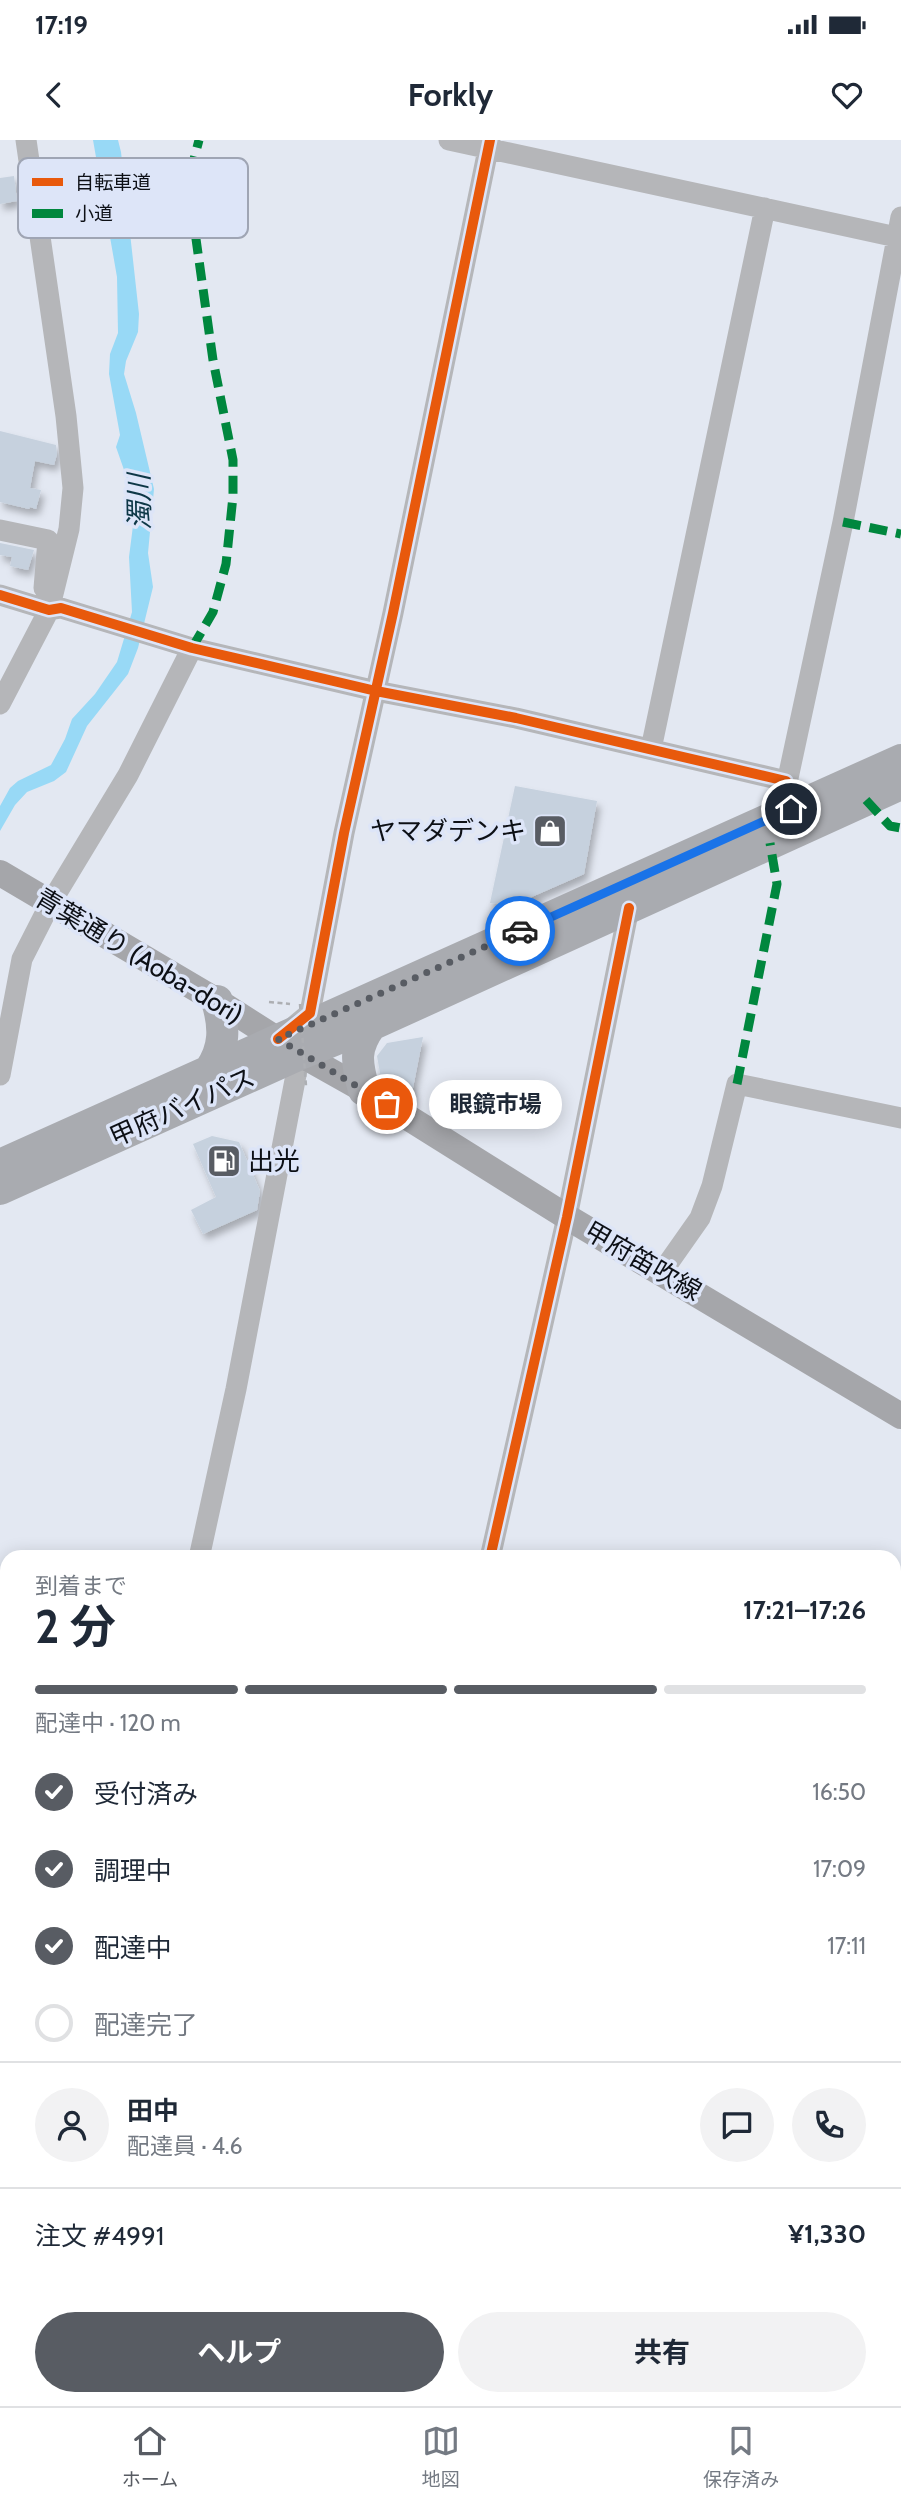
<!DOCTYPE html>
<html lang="ja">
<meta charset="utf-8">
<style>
body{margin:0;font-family:Cabin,"Noto Sans JP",sans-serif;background:#f2f2f3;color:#1f2937;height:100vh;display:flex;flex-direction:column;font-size:26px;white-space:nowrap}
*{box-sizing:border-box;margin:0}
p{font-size:23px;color:#747a83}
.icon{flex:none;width:38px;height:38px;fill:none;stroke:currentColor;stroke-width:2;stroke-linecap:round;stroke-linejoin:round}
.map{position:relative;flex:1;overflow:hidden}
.details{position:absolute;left:0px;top:1410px;width:901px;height:856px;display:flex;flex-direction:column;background:#fff;border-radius:21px 21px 0 0;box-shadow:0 4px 18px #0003}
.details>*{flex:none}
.pin{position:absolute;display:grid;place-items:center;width:60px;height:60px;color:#fff;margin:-30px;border:4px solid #fff;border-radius:50%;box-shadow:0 2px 7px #0007}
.courier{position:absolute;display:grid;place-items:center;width:70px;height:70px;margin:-35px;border:5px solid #1a73e8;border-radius:50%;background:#fff;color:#222;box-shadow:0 2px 9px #0007}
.bubble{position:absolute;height:49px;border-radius:24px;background:#fff;box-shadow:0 4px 18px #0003;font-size:23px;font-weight:700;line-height:49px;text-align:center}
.headline em{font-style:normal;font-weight:700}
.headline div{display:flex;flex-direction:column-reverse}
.headline{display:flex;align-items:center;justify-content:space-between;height:119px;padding:0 35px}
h1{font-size:46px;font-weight:700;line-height:52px}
.bar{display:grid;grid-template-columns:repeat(4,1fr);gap:10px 7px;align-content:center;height:84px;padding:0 35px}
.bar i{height:9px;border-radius:5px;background:#e0e1e3}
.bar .on{background:#585c63}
.bar p{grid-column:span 4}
.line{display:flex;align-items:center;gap:18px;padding:0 35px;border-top:2px solid #e0e1e3}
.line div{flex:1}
.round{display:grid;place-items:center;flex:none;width:74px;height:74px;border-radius:37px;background:#f2f2f3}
ol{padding:0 35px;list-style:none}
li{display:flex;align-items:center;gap:21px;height:77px}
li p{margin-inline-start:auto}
li .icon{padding:7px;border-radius:50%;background:#585c63;color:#fff;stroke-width:4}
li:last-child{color:#747a83}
li i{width:38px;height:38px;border:4px solid #e0e1e3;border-radius:50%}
.primary-button{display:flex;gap:14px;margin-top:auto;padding:14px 35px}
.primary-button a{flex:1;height:80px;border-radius:42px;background:#585c63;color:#fff;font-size:28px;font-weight:700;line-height:80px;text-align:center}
.primary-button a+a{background:#f2f2f3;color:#1f2937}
.status{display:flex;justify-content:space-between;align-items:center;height:49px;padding:0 35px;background:#fff;direction:ltr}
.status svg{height:19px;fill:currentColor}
header{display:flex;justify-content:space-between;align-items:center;height:91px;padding:0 35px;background:#fff;font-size:32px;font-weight:700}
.dock{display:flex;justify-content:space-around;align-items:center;height:98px;border-top:2px solid #e0e1e3;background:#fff;font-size:19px;color:#747a83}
.dock a{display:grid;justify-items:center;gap:4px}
.dock .on{color:#585c63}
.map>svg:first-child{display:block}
</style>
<div class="status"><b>17:19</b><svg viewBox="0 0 49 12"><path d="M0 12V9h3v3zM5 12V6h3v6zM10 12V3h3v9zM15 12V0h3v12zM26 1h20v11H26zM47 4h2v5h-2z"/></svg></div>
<header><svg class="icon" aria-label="back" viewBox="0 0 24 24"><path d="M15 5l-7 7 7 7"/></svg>Forkly<svg class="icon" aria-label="heart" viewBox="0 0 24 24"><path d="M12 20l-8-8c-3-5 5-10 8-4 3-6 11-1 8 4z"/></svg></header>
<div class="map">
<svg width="901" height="2266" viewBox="0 0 901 2266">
<defs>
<filter id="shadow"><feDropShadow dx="3.5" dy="6" stdDeviation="3.5" flood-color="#0004"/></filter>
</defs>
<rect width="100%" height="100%" fill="#e3e8f2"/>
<path fill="#98d9f6" d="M93 0H118L121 12 139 174 138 192 126 221 124 234 136 273 154 349 148 413 153 447 138 508 128 534 87 586 66 632 54 641 27 652 15 665 0 691V666L10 648 18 641 51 625 65 599 72 579 95 554 117 522 132 472 129 417 135 370 130 347 116 307 120 295 109 234 110 214 118 193 117 137Z
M0 1660 7 1665V1778L0 1774Z
M451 2259H571L572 2266H454Z"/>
<path fill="#c6d1de" filter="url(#shadow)" d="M14 36 17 61 0 64V38Z
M0 291 56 305 57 314 54 325 35 321 30 348 41 350 36 369 30 367 29 369 0 362Z
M0 403 34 410 28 430 10 426 12 417 0 415Z
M515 646 597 661 584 734 511 766 490 763Z
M423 897 411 958 381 939 377 916 387 903Z
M212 996 239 1002 260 1051 257 1070 203 1094 191 1070 216 1057 193 1004Z"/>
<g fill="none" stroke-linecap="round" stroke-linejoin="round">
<path stroke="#adafb3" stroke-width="2.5" stroke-dasharray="5 3.5" stroke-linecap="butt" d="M269 862 290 864"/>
<path stroke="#b5b6b9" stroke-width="21" d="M449 0 901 98
M0 390 48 400 44 448
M0 455 49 470 61 468 192 508 376 551 516 578 786 641
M0 564 49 470 69 389 73 348 66 276 26 0
M651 609 765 68
M785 652 843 382 901 77
M292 888 310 873 344 693 393 473 490 0
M0 935 22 819 50 764 128 635 192 508
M662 1132 700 1078 712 1046 737 944 901 978
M199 1418 236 1249 300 914
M490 1418 567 1077 629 768
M0 1476 7 1478
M0 1595 7 1602
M894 1711 901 1713
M0 1826 7 1830
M894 1960 901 1963
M0 2075 7 2078
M894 2126 901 2113
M134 2259 137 2266
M387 2259 390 2266
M611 2259 613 2266
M823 2259 847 2266
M23 2266 25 2259"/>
<path stroke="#a5a6aa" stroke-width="26" d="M0 733 217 861 300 914 364 950 567 1077 901 1276"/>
<path stroke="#a9abb0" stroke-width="32" d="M210 930C225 908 225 887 217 861
M364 950C356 922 354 908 371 885
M0 1025 901 620
M0 1049 300 914 371 885 901 644"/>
<path stroke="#adafb3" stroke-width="2.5" stroke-dasharray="5 3.5" stroke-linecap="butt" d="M300 864 306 946"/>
<path stroke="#00873e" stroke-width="9" stroke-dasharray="18 9" stroke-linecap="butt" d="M843 382 901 394
M192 508 213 472 226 424 233 356V320L213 220 188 42 199 0
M866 660 890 686 901 688
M737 944 777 744 770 703"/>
<g stroke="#dde5f8" stroke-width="15">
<path id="cycleway" d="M0 455 49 470 61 468 192 508 376 551 516 578 786 641
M278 899 310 873 344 693 393 473 490 0
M490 1418 567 1077 629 768"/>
</g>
<use href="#cycleway" stroke="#e8590c" stroke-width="10"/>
</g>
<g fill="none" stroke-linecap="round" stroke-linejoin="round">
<path stroke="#585c63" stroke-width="7" stroke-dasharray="0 12.6" d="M387 964 278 899 520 791"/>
<path stroke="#1a73e8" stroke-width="9" d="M520 791 791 669"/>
</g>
<defs>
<g id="shop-square" transform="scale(1.75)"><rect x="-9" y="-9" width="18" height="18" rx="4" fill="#585c63" stroke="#dde5f8"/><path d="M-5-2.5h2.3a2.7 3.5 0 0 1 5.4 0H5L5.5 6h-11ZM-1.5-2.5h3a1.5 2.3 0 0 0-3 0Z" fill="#fff"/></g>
<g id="fuel-square" transform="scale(1.75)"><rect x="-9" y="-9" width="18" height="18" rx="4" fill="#585c63" stroke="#dde5f8"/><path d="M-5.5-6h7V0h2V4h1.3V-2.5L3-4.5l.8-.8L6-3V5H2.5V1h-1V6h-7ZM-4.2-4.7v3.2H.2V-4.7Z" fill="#fff"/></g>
</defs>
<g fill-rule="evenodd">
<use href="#shop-square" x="550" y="691"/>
<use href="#fuel-square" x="224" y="1021"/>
</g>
<g text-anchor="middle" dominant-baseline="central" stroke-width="7" stroke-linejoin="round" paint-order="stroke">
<g font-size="26" fill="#0d1016" stroke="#dde5f8" text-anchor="end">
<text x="526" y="691">ヤマダデンキ</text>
<text x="248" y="1021" text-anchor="start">出光</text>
</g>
<g font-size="26" fill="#0d1016" stroke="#dde5f8">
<text transform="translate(139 816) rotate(31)">青葉通り (Aoba-dori)</text>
<text transform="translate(182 967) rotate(-24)">甲府バイパス</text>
<text transform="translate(643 1121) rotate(30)">甲府笛吹線</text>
</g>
<g font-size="28" font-style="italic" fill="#0d3746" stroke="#dde5f8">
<text transform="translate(139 362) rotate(-91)">濁川</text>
</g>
</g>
<rect x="18" y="18" width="230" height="80" rx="10" fill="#dde5f8" stroke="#9fa5b4" stroke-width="2"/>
<rect x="32" y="38" width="31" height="8" fill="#e8590c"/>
<rect x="32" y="69" width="31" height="9" fill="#00873e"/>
<g font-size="19" fill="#0d1016">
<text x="75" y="49">自転車道</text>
<text x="75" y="80">小道</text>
</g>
</svg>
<div class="pin" style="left:387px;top:964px;background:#ea580c"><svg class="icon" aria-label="bag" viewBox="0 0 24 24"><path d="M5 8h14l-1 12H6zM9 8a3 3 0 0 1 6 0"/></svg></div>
<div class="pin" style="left:791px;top:669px;background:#1f2937"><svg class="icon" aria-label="home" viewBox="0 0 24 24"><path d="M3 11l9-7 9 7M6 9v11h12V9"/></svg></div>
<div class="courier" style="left:520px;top:791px"><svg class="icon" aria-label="car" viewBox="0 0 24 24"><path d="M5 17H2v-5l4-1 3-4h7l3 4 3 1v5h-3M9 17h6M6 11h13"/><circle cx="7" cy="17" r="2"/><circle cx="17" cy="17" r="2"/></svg></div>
<div class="bubble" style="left:429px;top:940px;width:133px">眼鏡市場</div>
<section class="details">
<div class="headline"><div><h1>2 分</h1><p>到着まで</p></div><em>17:21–17:26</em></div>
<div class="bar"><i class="on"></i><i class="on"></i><i class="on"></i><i></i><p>配達中 · 120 m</p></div>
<ol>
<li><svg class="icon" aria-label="check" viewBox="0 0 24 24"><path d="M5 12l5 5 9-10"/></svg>受付済み<p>16:50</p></li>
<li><svg class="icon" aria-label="check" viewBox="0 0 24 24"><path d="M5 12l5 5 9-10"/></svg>調理中<p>17:09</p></li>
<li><svg class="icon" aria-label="check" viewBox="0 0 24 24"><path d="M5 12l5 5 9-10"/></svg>配達中<p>17:11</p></li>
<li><i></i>配達完了</li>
</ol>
<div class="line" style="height:126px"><a class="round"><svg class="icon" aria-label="person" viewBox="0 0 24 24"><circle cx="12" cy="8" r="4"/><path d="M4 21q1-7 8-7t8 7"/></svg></a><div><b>田中</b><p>配達員 · 4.6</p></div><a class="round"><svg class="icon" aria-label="chat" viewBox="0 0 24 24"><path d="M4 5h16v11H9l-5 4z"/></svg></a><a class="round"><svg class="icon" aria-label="phone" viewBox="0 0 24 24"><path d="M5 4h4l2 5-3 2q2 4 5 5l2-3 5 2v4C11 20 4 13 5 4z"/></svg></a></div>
<div class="line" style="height:91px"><div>注文 #4991</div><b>¥1,330</b></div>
<div class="primary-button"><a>ヘルプ</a><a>共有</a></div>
</section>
</div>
<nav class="dock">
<a class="on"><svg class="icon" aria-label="home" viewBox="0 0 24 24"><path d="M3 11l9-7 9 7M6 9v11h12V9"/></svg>ホーム</a>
<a><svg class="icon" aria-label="map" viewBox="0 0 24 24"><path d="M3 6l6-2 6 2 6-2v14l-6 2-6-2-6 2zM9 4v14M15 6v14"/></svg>地図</a>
<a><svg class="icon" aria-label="saved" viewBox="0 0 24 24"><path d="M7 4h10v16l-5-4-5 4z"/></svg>保存済み</a>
</nav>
